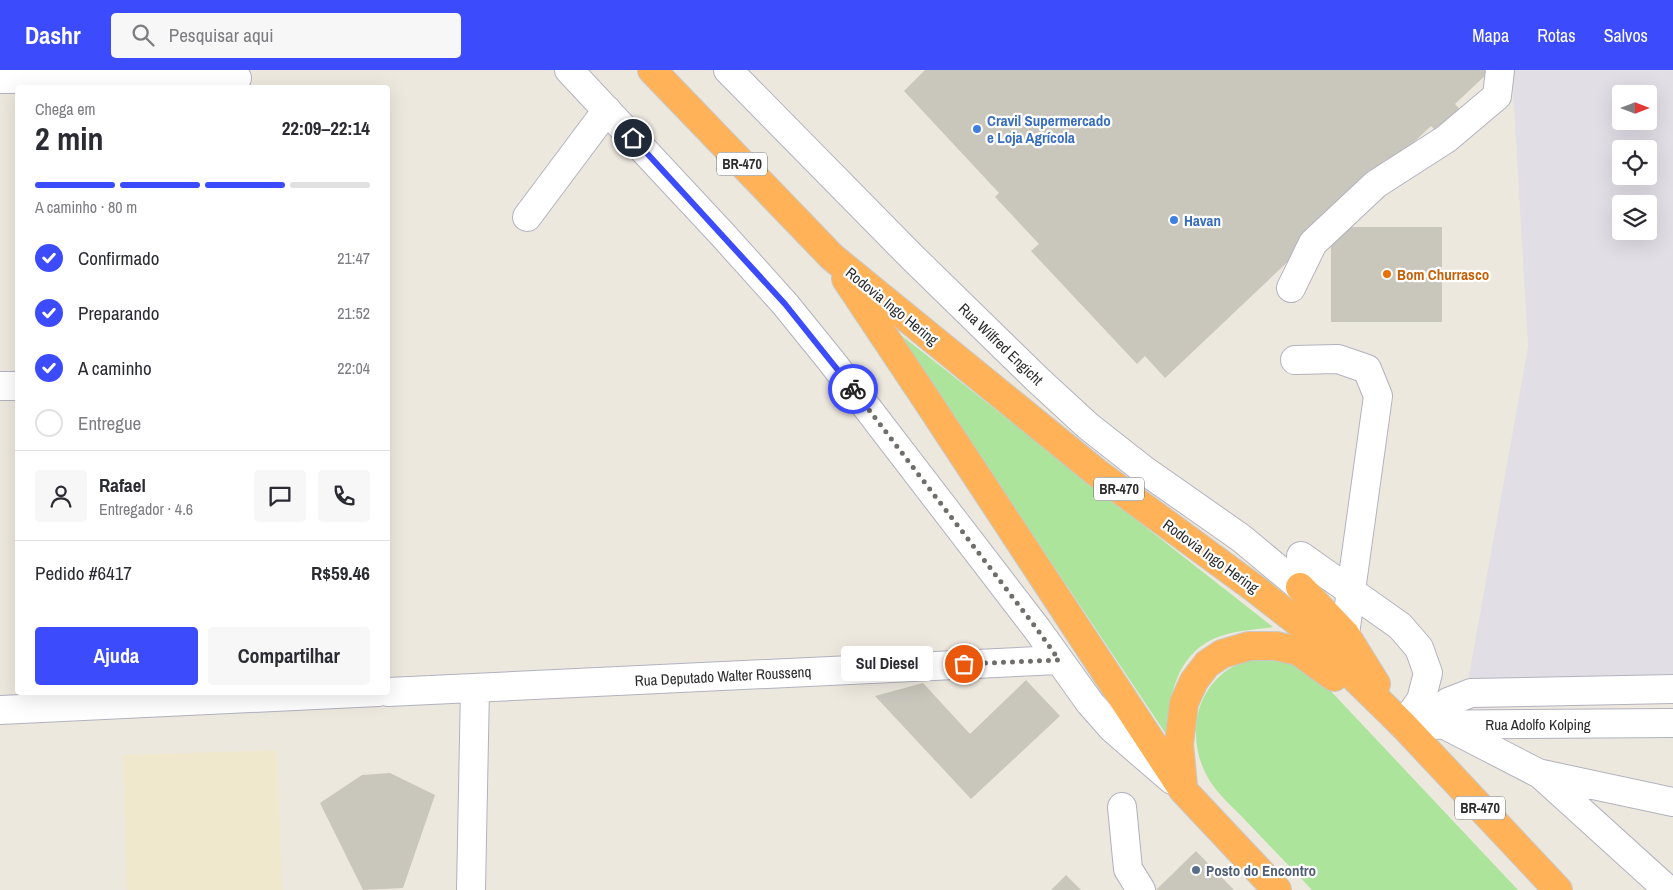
<!DOCTYPE html>
<html lang="pt">
<meta charset="utf-8">
<style>
body{margin:0;font-family:"Archivo Narrow",sans-serif;background:#f7f7f7;color:#2b2b33;height:100vh;display:flex;flex-direction:column;font-size:19px;white-space:nowrap}
*{box-sizing:border-box;margin:0}
p{font-size:16px;color:#7c7c81}
.icon{flex:none;width:28px;height:28px;fill:none;stroke:currentColor;stroke-width:2;stroke-linecap:round;stroke-linejoin:round}
.map{position:relative;flex:1;overflow:hidden}
.sheet{position:absolute;left:15px;top:15px;width:375px;height:610px;display:flex;flex-direction:column;background:#fff;border-radius:5px;box-shadow:0 5px 20px #0002}
.sheet>*{flex:none}
.needle{width:32px;rotate:90deg}
.buttons{position:absolute;left:1612px;top:15px;display:grid;gap:10px}
.buttons a{display:grid;place-items:center;width:45px;height:45px;border-radius:5px;background:#fff;box-shadow:0 5px 20px #0002;font-size:25px}
.pin{position:absolute;display:grid;place-items:center;width:42px;height:42px;color:#fff;margin:-21px;border:2px solid #fff;border-radius:50%;box-shadow:0 1px 5px #0007}
.courier{position:absolute;display:grid;place-items:center;width:50px;height:50px;margin:-25px;border:4px solid #3c4bfc;border-radius:50%;background:#fff;color:#222;box-shadow:0 1px 6px #0007}
.bubble{position:absolute;height:35px;border-radius:5px;background:#fff;box-shadow:0 5px 20px #0002;font-size:16px;font-weight:700;line-height:35px;text-align:center}
.summary em{font-style:normal;font-weight:700}
.summary div{display:flex;flex-direction:column-reverse}
.summary{display:flex;align-items:center;justify-content:space-between;height:85px;padding:0 20px}
h1{font-size:32px;font-weight:700;line-height:38px}
.bar{display:grid;grid-template-columns:repeat(4,1fr);gap:8px 5px;align-content:center;height:60px;padding:0 20px}
.bar i{height:6px;border-radius:4px;background:#e1e1e2}
.bar .on{background:#3c4bfc}
.bar p{grid-column:span 4}
.line{display:flex;align-items:center;gap:12px;padding:0 20px;border-top:1px solid #e1e1e2}
.line div{flex:1}
.round{display:grid;place-items:center;flex:none;width:52px;height:52px;border-radius:5px;background:#f7f7f7}
ol{padding:0 20px;list-style:none}
li{display:flex;align-items:center;gap:15px;height:55px}
li p{margin-inline-start:auto}
li .icon{padding:5px;border-radius:50%;background:#3c4bfc;color:#fff;stroke-width:4}
li:last-child{color:#7c7c81}
li i{width:28px;height:28px;border:2px solid #e1e1e2;border-radius:50%}
.primary-button{display:flex;gap:10px;margin-top:auto;padding:10px 20px}
.primary-button a{flex:1;height:58px;border-radius:5px;background:#3c4bfc;color:#fff;font-size:20px;font-weight:700;line-height:58px;text-align:center}
.primary-button a+a{background:#f7f7f7;color:#2b2b33}
header{display:flex;align-items:center;gap:30px;box-sizing:border-box;height:70px;padding:0 25px;background:#3c4bfc;color:#fff}
header strong{font-size:24px}
nav{display:flex;gap:28px;margin-inline-start:auto;font-size:18px}
.search{width:350px;height:45px;background:#f7f7f7;display:flex;align-items:center;gap:12px;box-sizing:border-box;padding:0 18px;border-radius:5px;color:#7c7c81;font-size:19px}
.map>svg:first-child{display:block}
</style>
<header>
<strong>Dashr</strong>
<div class="search"><svg class="icon" aria-label="search" viewBox="0 0 24 24"><circle cx="10" cy="10" r="6"/><path d="M15 15l6 6"/></svg>Pesquisar aqui</div>
<nav><a>Mapa</a><a>Rotas</a><a>Salvos</a></nav>
</header>
<div class="map">
<svg width="1673" height="820" viewBox="0 0 1673 820">
<rect width="100%" height="100%" fill="#ede8de"/>
<path fill="#e1dee6" fill-rule="evenodd" d="M1512 0H1673V614L1468 611 1528 277ZM1621 24H1649V51H1621ZM1621 79H1649V106H1621ZM1621 134H1649V161H1621Z"/>
<path fill="#efe8cd" d="M277 680 282 820H127L123 685Z"/>
<path fill="#abe49a" d="M897 262 1273 557C1253 560 1232 560 1213 569 1176 586 1169 628 1166 664Z
M1261 587 1284 589 1310 599 1518 820H1312C1290 797 1268 774 1246 751 1236 740 1223 729 1214 717 1187 681 1189 625 1229 599 1238 593 1251 591 1261 587Z"/>
<path fill="#c9c6bc" d="M925 0H1491L1455 34 1460 39 1436 61 1431 56 1165 308 1145 286 1137 294 1031 181 1039 174 995 127 999 123 904 21Z
M1331 157H1442V252H1331Z
M1026 610 1060 646 971 729 875 626 923 613 970 664Z
M390 703 435 725 403 818 363 820 320 733 362 705Z
M1196 781 1234 820H1156Z
M1066 805 1081 820H1051Z"/>
<g fill="none" stroke-linecap="round" stroke-linejoin="round">
<g stroke="#b2b2bf" stroke-width="30">
<path id="minor" d="M569 0 723 165 785 234 832 292 1037 559 1090 633 1113 659 1172 710
M728 0 912 187 1037 309 1088 356 1144 400 1241 468 1300 517
M0 9 237 8
M527 147 607 40
M1291 218 1313 173 1376 114 1446 69 1497 26 1500 0
M1295 290 1338 289 1367 299 1378 326 1345 564
M0 316H18
M1301 486 1400 556 1419 578 1428 603 1421 630 1403 655
M388 622 1059 590
M0 640 378 622
M1443 654 1540 704 1668 820
M1403 655 1673 653
M1423 655 1448 632 1471 623 1673 619
M1542 704 1673 732
M1122 737 1128 799 1141 820
M471 820 475 618"/>
</g>
<g stroke="#c8c8c8" stroke-width="30">
<path id="highway" d="M652 0 832 187 1096 402 1254 518 1299 553 1403 655 1558 820
M846 209 932 338 1183 720 1277 820
M1300 517 1345 564 1376 614
M1183 716 1179 674 1184 633 1194 611 1207 594 1222 584 1249 576H1276L1298 581 1334 607"/>
</g>
<use href="#minor" stroke="#fff" stroke-width="28"/>
<use href="#highway" stroke="#ffb257" stroke-width="28"/>
</g>
<g fill="none" stroke-linecap="round" stroke-linejoin="round">
<path stroke="#706e6a" stroke-width="5" stroke-dasharray="0 9" d="M853 319 1037 559 1059 590 964 594"/>
<path stroke="#3c4bfc" stroke-width="6" d="M633 68 785 234 853 319"/>
</g>
<g fill="#3f7fe0" stroke="#fff" stroke-width="2">
<circle cx="977" cy="59" r="5"/>
<circle cx="1174" cy="150" r="5"/>
</g>
<circle fill="#e8710a" stroke="#fff" stroke-width="2" cx="1387" cy="204" r="5"/>
<circle fill="#5c6f8a" stroke="#fff" stroke-width="2" cx="1196" cy="800" r="5"/>
<g text-anchor="middle" dominant-baseline="central" stroke-width="4.5" stroke-linejoin="round" paint-order="stroke">
<g fill="#fff" stroke="#6b6b6b" stroke-width="1">
<rect x="717" y="82.5" width="50" height="23" rx="4"/>
<rect x="1094" y="407.5" width="50" height="23" rx="4"/>
<rect x="1455" y="726.5" width="50" height="23" rx="4"/>
</g>
<g font-size="14" font-weight="bold" fill="#2c2c2c">
<text x="742" y="94">BR-470</text>
<text x="1119" y="419">BR-470</text>
<text x="1480" y="738">BR-470</text>
</g>
<g font-size="15" font-weight="bold" fill="#366cbe" stroke="#fff" text-anchor="start">
<text x="987" y="50">Cravil Supermercado<tspan x="987" dy="17">e Loja Agrícola</tspan></text>
<text x="1184" y="150">Havan</text>
</g>
<g font-size="15" font-weight="bold" fill="#c56008" stroke="#fff" text-anchor="start">
<text x="1397" y="204">Bom Churrasco</text>
</g>
<g font-size="15" fill="#2c2c2c" stroke="#fff">
<text transform="translate(892 236) rotate(39)">Rodovia Ingo Hering</text>
<text transform="translate(1001 274) rotate(44)">Rua Wilfred Engicht</text>
<text transform="translate(1211 486) rotate(36)">Rodovia Ingo Hering</text>
<text transform="translate(723 606) rotate(-3)">Rua Deputado Walter Roussenq</text>
<text x="1538" y="654">Rua Adolfo Kolping</text>
</g>
<g font-size="15" font-weight="bold" fill="#4e5e75" stroke="#fff" text-anchor="start">
<text x="1206" y="800">Posto do Encontro</text>
</g>
</g>
</svg>
<div class="buttons">
<a><svg class="needle" viewBox="-14 -14 28 28"><path d="M0-13l5 13h-10z" fill="#e53935"/><path d="M0 13l5-13h-10z" fill="#7c7c81"/></svg></a>
<a><svg class="icon" aria-label="locate" viewBox="0 0 24 24"><circle cx="12" cy="12" r="6"/><path d="M12 2v4M12 18v4M2 12h4M18 12h4"/></svg></a>
<a><svg class="icon" aria-label="layers" viewBox="0 0 24 24"><path d="M12 4l9 5-9 5-9-5zM3 14l9 5 9-5"/></svg></a>
</div>
<div class="pin" style="left:964px;top:594px;background:#ea580c"><svg class="icon" aria-label="bag" viewBox="0 0 24 24"><path d="M5 8h14l-1 12H6zM9 8a3 3 0 0 1 6 0"/></svg></div>
<div class="pin" style="left:633px;top:68px;background:#1f2937"><svg class="icon" aria-label="home" viewBox="0 0 24 24"><path d="M3 11l9-7 9 7M6 9v11h12V9"/></svg></div>
<div class="courier" style="left:853px;top:319px"><svg class="icon" aria-label="bike" viewBox="0 0 24 24"><circle cx="6" cy="16" r="4"/><circle cx="18" cy="16" r="4"/><path d="M6 16l4-8h5l3 8M10 8l3 8H6M13 5h3"/></svg></div>
<div class="bubble" style="left:841px;top:576px;width:92px">Sul Diesel</div>
<section class="sheet">
<div class="summary"><div><h1>2 min</h1><p>Chega em</p></div><em>22:09–22:14</em></div>
<div class="bar"><i class="on"></i><i class="on"></i><i class="on"></i><i></i><p>A caminho · 80 m</p></div>
<ol>
<li><svg class="icon" aria-label="check" viewBox="0 0 24 24"><path d="M5 12l5 5 9-10"/></svg>Confirmado<p>21:47</p></li>
<li><svg class="icon" aria-label="check" viewBox="0 0 24 24"><path d="M5 12l5 5 9-10"/></svg>Preparando<p>21:52</p></li>
<li><svg class="icon" aria-label="check" viewBox="0 0 24 24"><path d="M5 12l5 5 9-10"/></svg>A caminho<p>22:04</p></li>
<li><i></i>Entregue</li>
</ol>
<div class="line" style="height:90px"><a class="round"><svg class="icon" aria-label="person" viewBox="0 0 24 24"><circle cx="12" cy="8" r="4"/><path d="M4 21q1-7 8-7t8 7"/></svg></a><div><b>Rafael</b><p>Entregador · 4.6</p></div><a class="round"><svg class="icon" aria-label="chat" viewBox="0 0 24 24"><path d="M4 5h16v11H9l-5 4z"/></svg></a><a class="round"><svg class="icon" aria-label="phone" viewBox="0 0 24 24"><path d="M5 4h4l2 5-3 2q2 4 5 5l2-3 5 2v4C11 20 4 13 5 4z"/></svg></a></div>
<div class="line" style="height:65px"><div>Pedido #6417</div><b>R$59.46</b></div>
<div class="primary-button"><a>Ajuda</a><a>Compartilhar</a></div>
</section>
</div>
